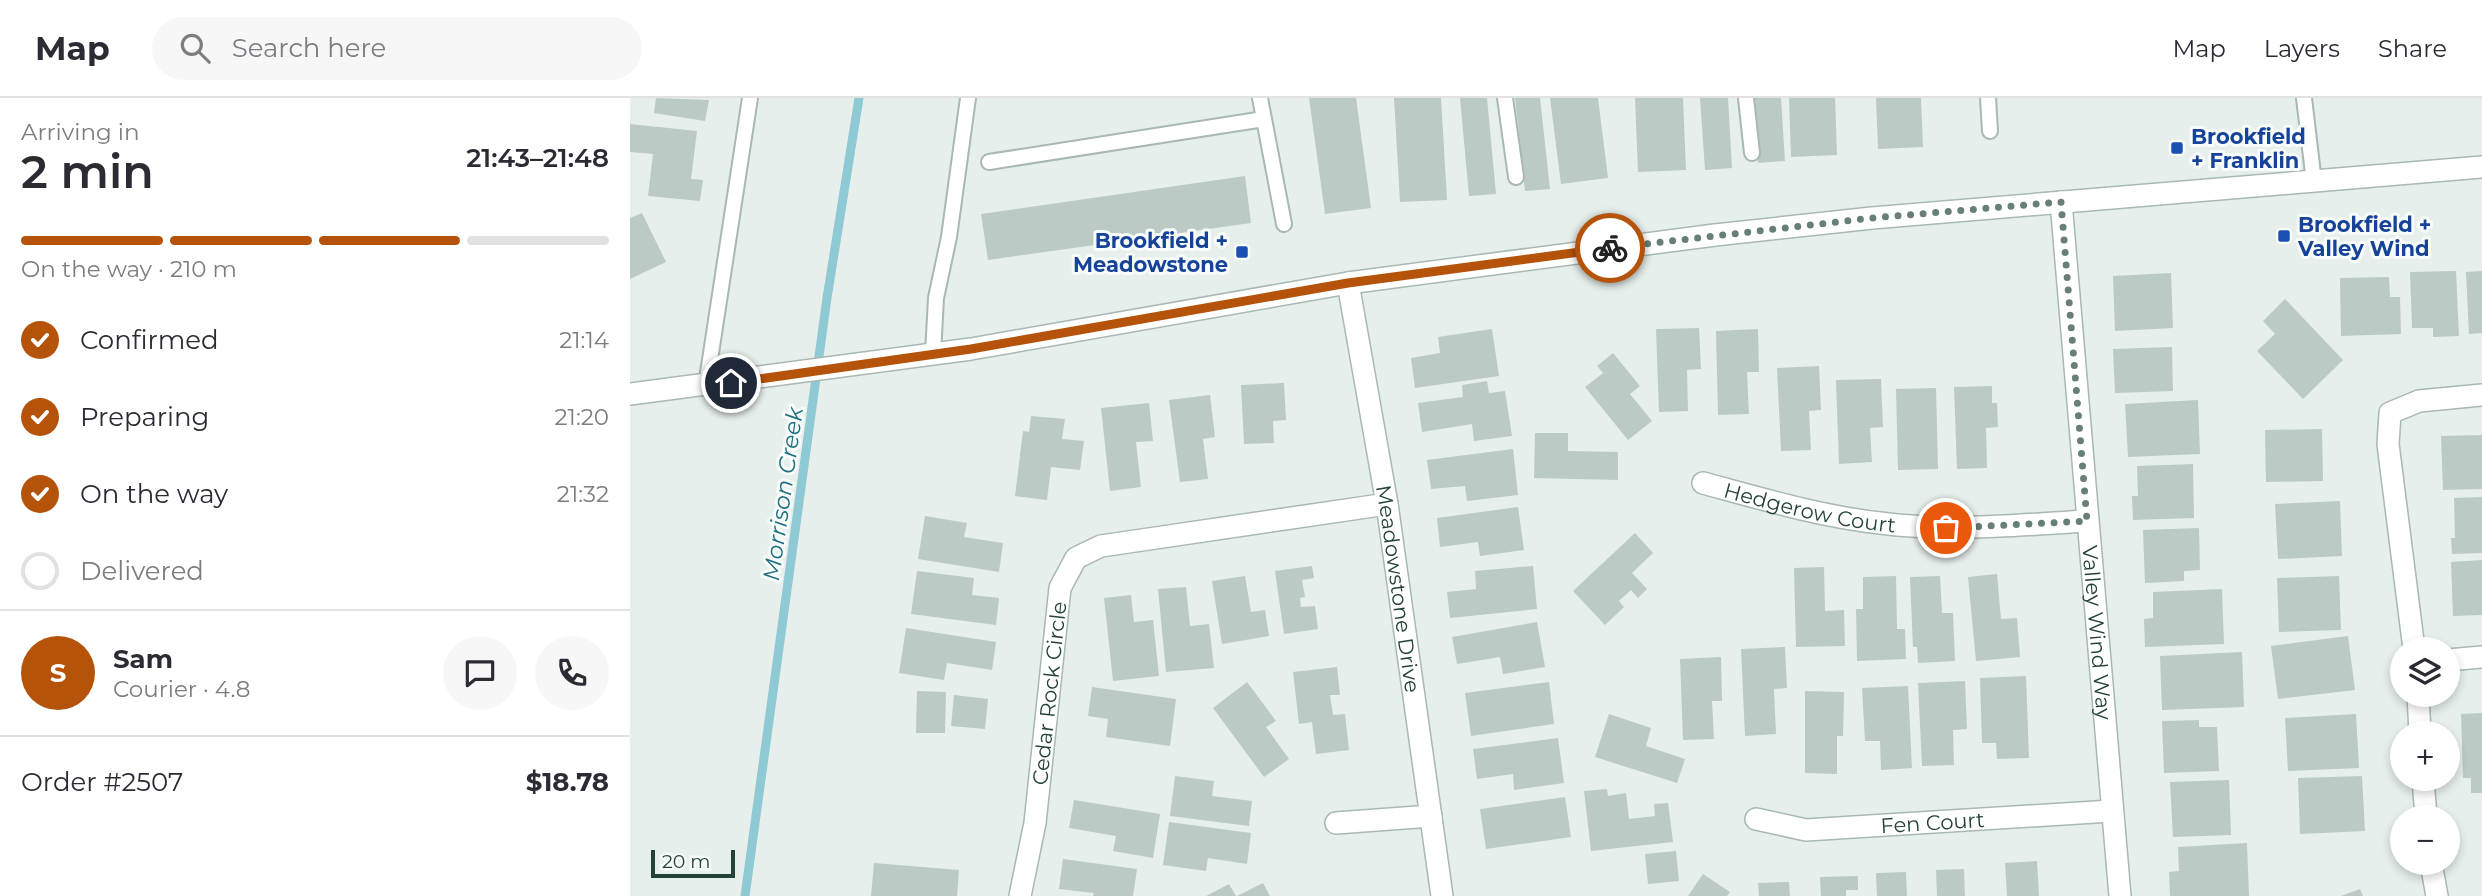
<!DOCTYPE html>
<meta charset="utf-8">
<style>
body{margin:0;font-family:Montserrat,sans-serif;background:#f7f7f7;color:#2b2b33;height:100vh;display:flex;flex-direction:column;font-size:26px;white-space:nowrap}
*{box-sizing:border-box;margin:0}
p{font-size:23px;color:#7c7c81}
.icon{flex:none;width:38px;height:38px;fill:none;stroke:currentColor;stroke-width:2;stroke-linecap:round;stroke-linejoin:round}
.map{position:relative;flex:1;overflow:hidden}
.details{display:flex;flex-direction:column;background:#fff;width:630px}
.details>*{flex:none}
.tools{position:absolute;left:1760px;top:539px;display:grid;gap:14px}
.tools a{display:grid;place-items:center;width:70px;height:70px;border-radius:50%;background:#fff;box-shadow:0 4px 10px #0003;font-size:35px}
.scale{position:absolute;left:21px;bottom:18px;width:84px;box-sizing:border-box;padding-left:7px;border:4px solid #24423a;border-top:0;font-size:19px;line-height:24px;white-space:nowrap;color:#24423a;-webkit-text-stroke:5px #f7fbf9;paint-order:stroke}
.pin{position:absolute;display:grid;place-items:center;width:60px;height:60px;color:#fff;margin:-30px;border:4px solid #fff;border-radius:50%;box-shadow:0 2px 7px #0007}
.courier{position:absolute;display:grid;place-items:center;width:70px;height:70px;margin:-35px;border:5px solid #b45309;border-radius:50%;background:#fff;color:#222;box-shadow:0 2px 9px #0007}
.head em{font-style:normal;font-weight:600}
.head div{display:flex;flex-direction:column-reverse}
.head{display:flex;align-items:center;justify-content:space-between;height:119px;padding:0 21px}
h1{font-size:46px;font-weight:600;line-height:52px}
.bar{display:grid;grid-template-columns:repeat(4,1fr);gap:10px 7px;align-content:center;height:84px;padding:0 21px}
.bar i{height:9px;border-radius:5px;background:#e1e1e2}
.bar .selected{background:#b45309}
.bar p{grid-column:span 4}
.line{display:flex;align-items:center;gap:18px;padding:0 21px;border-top:2px solid #e1e1e2}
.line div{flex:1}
.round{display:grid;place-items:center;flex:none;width:74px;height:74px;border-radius:37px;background:#f7f7f7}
ol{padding:0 21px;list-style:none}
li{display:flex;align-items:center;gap:21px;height:77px}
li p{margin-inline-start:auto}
li .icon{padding:7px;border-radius:50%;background:#b45309;color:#fff;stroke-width:4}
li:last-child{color:#7c7c81}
li i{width:38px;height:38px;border:4px solid #e1e1e2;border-radius:50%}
header{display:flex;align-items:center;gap:42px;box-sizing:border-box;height:98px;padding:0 35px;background:#fff;border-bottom:2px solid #e1e1e2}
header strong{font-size:33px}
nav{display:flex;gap:38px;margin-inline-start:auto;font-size:24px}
.search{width:490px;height:63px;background:#f7f7f7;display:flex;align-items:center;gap:18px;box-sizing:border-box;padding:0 24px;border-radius:38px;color:#7c7c81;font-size:26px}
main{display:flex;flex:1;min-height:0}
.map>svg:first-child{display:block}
</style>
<header>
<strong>Map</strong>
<div class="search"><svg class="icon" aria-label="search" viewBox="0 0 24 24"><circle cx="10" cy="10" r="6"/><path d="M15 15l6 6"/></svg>Search here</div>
<nav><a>Map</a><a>Layers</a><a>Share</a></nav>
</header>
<main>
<section class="details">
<div class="head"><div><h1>2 min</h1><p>Arriving in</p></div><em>21:43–21:48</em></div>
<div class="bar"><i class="selected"></i><i class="selected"></i><i class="selected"></i><i></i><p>On the way · 210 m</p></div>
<ol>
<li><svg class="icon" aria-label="check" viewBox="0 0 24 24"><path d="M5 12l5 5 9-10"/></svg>Confirmed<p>21:14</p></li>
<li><svg class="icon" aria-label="check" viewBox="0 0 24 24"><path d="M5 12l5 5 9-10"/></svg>Preparing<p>21:20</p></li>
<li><svg class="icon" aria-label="check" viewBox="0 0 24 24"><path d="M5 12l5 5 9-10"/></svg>On the way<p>21:32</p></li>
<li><i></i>Delivered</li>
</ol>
<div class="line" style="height:126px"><b class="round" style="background:#b45309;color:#fff">S</b><div><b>Sam</b><p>Courier · 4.8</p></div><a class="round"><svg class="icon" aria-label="chat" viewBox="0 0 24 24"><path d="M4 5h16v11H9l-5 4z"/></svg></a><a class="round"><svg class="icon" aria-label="phone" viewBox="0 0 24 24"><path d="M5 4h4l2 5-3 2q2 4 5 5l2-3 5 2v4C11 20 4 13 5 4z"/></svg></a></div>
<div class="line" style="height:91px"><div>Order #2507</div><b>$18.78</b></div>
</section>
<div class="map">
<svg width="1852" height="798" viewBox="0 0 1852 798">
<rect width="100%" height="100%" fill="#e6efeb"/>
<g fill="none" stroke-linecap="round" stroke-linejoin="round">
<path stroke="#8ec9d4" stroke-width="9" d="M115 798 197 200 229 0"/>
</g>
<path fill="#bbcac4" d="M26 0 79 2 75 23 24 15Z
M679 0H726L741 110 695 116Z
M764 0H811L817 102 770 104Z
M830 0H857L866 96 839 98Z
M885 0H910L920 91 895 93Z
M920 0H968L978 80 931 86Z
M1005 0H1053L1056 72 1008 74Z
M1070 0H1098L1102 70 1075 72Z
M1124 0H1151L1155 63 1128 65Z
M1159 0H1205L1207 57 1161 59Z
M1246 0H1291L1293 49 1248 51Z
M0 26 67 33 61 81 73 82 70 103 18 98 23 56 0 54Z
M615 78 621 125 358 162 351 116Z
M12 115 36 164 0 181V120Z
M1826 173 1829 238 1803 239V230H1782L1780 174Z
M1852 173V235L1839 236 1836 174Z
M1541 175 1543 230 1485 233 1483 178Z
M1759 179 1760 199H1770L1771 236 1711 238 1710 180Z
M1655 201 1713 262 1673 301 1627 253 1645 236 1633 223Z
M1069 230 1071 271 1057 272 1058 313 1029 314 1026 231Z
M862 231 869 278 785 290 781 260 810 255 808 239Z
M1128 231 1129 274H1117L1119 316 1088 317 1086 233Z
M1542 249 1543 293 1485 295 1483 251Z
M983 255 1010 288 1000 296 1022 323 998 342 955 289 973 275 967 268Z
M1189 268 1191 312 1179 313 1181 352 1151 353 1147 270Z
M1251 281 1253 329 1240 330 1242 364 1209 366 1206 282Z
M857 283 859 295 875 293 882 338 844 343 842 326 792 334 788 305 833 299 832 287Z
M654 285 656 322 643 323 644 345 614 346 611 287Z
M1362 288V305H1367L1368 329 1356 330 1357 370 1327 371 1324 289Z
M1306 290 1308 371 1268 372 1266 291Z
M580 297 585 339 573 341 578 381 550 384 539 302Z
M1568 302 1570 356 1498 359 1495 306Z
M519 305 523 343 506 344 511 389 480 393 471 310Z
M401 318 435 321 432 341 454 343 450 372 421 369 417 402 385 398 393 333 399 334Z
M1692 331 1693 383 1636 384 1635 332Z
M905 335H938V353L988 354V382L904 380Z
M1852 337V391L1813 392 1811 338Z
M883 351 888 397 837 403 835 388 801 391 797 362Z
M1563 366 1564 420 1503 422 1502 398H1508L1507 368Z
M1852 399V455L1822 456 1821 440H1825L1824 400Z
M1710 403 1712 458 1648 461 1645 406Z
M888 409 894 452 850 458 848 444 810 449 807 420Z
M295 418 337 425 334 439 373 445 369 474 288 461Z
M1569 430 1570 472 1554 473V483L1515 485 1513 432Z
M1005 435 1023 455 1002 475 1017 491 1008 500 1001 492 989 503 994 509 975 527 943 493Z
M1852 462V517L1823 518 1821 464Z
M682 468 684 480 672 482 675 499 670 500 671 509 685 508 688 531 654 536 645 473Z
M903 468 907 511 820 520 817 494 846 491 845 473Z
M1194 469 1195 513 1214 512 1215 548 1166 549 1164 470Z
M287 473 344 480 342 497 369 500 366 527 281 516Z
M1367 476 1371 521 1387 520 1390 559 1346 563 1338 479Z
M615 478 621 514 635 512 639 538 592 546 582 483Z
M1266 478 1267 531H1275L1276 561 1227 563 1226 511H1233V479Z
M1310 478 1312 515H1323L1325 563 1288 565 1287 549H1283L1280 479Z
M1709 478 1711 532 1649 534 1647 480Z
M556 489 560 528 579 526 584 570 536 574 528 491Z
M1592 491 1594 546 1515 549 1514 521 1523 520V494Z
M501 497 504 524 523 522 529 578 483 583 474 500Z
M907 524 915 569 873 576 870 559 827 566 822 539Z
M276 530 366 544 362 572 317 565 314 582 269 575Z
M1718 538 1725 592 1648 601 1641 548Z
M1155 549 1157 590 1144 591 1146 636 1115 638 1111 551Z
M1612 554 1614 609 1532 612 1530 558Z
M1091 559 1092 603H1082L1084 641 1053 642 1050 561Z
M707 569 710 597H700L703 617 715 616 719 652 686 656 682 624 669 626 663 574Z
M1396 578 1399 660 1367 661 1366 645H1352L1350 580Z
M1335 583 1337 631 1323 632 1324 667 1292 668 1288 585Z
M617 584 646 623 636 629 659 661 634 679 583 610Z
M919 584 924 626 841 638 835 595Z
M1278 588 1282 670 1251 672 1250 643H1235L1232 590Z
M462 589 546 601 540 648 476 639 478 621 458 618Z
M287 593 316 594 315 635H286Z
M1175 593 1214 594 1213 638H1207V676L1175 675Z
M324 597 358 601 355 631 321 628Z
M1852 615V695H1841V680H1833L1831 616Z
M979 616 1021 630 1016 648 1055 661 1047 685 965 659Z
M1726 616 1729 670 1658 673 1655 620Z
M1569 622V629H1587L1589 673 1534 675 1532 623Z
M928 640 934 685 884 692 883 676 847 681 843 651Z
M545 678 584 683 582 698 622 703 619 728 540 718Z
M1732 678 1735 733 1670 736 1668 680Z
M1599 682 1601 737 1543 739 1540 684Z
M977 691 978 698 996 695 999 721 1025 718 1024 706 1038 705 1043 744 961 753 954 693Z
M935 699 941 739 856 751 850 711Z
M444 702 530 716 523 760 483 753 486 738 439 730Z
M539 724 621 735 617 766 578 760 576 773 533 767Z
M1617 745 1619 798H1540L1539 774 1549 773 1548 749Z
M1046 753 1049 783 1018 786 1015 756Z
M433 761 507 771 503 798H463L464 795 429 791Z
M1407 763 1409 798H1377L1375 765Z
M244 765 329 772 327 798H241Z
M1334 771 1335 798H1307L1306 772Z
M1276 774 1277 798H1247L1246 775Z
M1073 776 1100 794 1097 798H1058Z
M1228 778V792H1216V798H1191L1190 779Z
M1159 784 1160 798H1129L1128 785Z
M633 785 640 798H607Z
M599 786 606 798H576Z
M1730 791 1733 798H1711Z"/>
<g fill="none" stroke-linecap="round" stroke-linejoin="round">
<g stroke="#a8b8b2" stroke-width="18">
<path id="service" d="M630 0 654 126
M875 0 886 79
M1116 0 1122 55
M1358 0 1360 33
M1674 0 1684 84
M359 64 634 21
M303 256 306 200 319 139 338 0
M76 288 120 0"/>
</g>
<g stroke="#a8b8b2" stroke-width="24">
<g id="minor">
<path id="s1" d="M1431 104 1490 798"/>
<path id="s2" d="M718 185 757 406 812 798"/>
<path id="s3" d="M1073 385C1132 401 1189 418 1250 425 1319 434 1388 427 1457 423"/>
<path d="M1784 551 1758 346 1760 315 1789 303 1852 297"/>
<path d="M1818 562 1852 559"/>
<path d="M1788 597 1790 635"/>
<path d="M1793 681 1796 719"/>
<path id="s4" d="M1126 721 1176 732 1481 713"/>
<path d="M706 725 801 718"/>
<path d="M1801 765 1807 798"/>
<path id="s5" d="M390 798 405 725 430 490 446 460 471 448 757 406"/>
</g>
</g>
<g stroke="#a8b8b2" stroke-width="24">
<path id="tertiary" d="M0 296 341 251 718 185 1085 137 1242 120 1852 69"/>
</g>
<use href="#service" stroke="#fff" stroke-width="14"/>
<use href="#minor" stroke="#fff" stroke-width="21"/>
<use href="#tertiary" stroke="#fff" stroke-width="21"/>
</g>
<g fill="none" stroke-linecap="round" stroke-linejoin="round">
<path stroke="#687f78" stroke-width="7" stroke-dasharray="0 12.6" d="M980 150 1242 120 1431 104 1457 423 1316 430"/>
<path stroke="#b45309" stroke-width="9" d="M101 285 341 251 718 185 980 150"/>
</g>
<g fill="#1a4fb4" stroke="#f7fbf9" stroke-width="2.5">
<rect x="1540" y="43" width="14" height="14" rx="3.5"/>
<rect x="1647" y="131" width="14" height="14" rx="3.5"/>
<rect x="605" y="147" width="14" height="14" rx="3.5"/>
</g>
<g text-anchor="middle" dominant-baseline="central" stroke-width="6" stroke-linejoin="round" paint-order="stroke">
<g font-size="21" font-weight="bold" fill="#164399" stroke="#f7fbf9" text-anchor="start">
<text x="1561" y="38">Brookfield<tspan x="1561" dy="24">+ Franklin</tspan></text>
<text x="1668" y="126">Brookfield +<tspan x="1668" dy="24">Valley Wind</tspan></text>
<text x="598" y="142" text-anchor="end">Brookfield +<tspan x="598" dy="24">Meadowstone</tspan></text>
</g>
<g font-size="21" fill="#24423a" stroke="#f7fbf9">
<text stroke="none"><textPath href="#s3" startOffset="110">Hedgerow Court</textPath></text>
<text stroke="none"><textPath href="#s2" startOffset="310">Meadowstone Drive</textPath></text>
<text stroke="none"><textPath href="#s1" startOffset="432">Valley Wind Way</textPath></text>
<text stroke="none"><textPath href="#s5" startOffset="205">Cedar Rock Circle</textPath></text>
<text stroke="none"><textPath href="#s4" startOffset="178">Fen Court</textPath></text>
</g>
<g font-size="23" font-style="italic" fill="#1c6f80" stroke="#f7fbf9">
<text transform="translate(153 396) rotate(-82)">Morrison Creek</text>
</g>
</g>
</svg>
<div class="tools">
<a><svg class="icon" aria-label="layers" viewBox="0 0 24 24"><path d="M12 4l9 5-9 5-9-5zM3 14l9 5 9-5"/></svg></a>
<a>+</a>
<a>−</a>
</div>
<div class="scale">20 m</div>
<div class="pin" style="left:1316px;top:430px;background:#ea580c"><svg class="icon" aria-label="bag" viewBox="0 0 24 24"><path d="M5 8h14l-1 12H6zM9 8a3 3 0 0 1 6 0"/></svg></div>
<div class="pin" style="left:101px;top:285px;background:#1f2937"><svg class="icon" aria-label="home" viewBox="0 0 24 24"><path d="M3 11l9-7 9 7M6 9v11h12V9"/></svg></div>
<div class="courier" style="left:980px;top:150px"><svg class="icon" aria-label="bike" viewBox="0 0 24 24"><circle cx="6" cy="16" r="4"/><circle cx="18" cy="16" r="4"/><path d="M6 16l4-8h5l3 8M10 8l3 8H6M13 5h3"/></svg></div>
</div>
</main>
